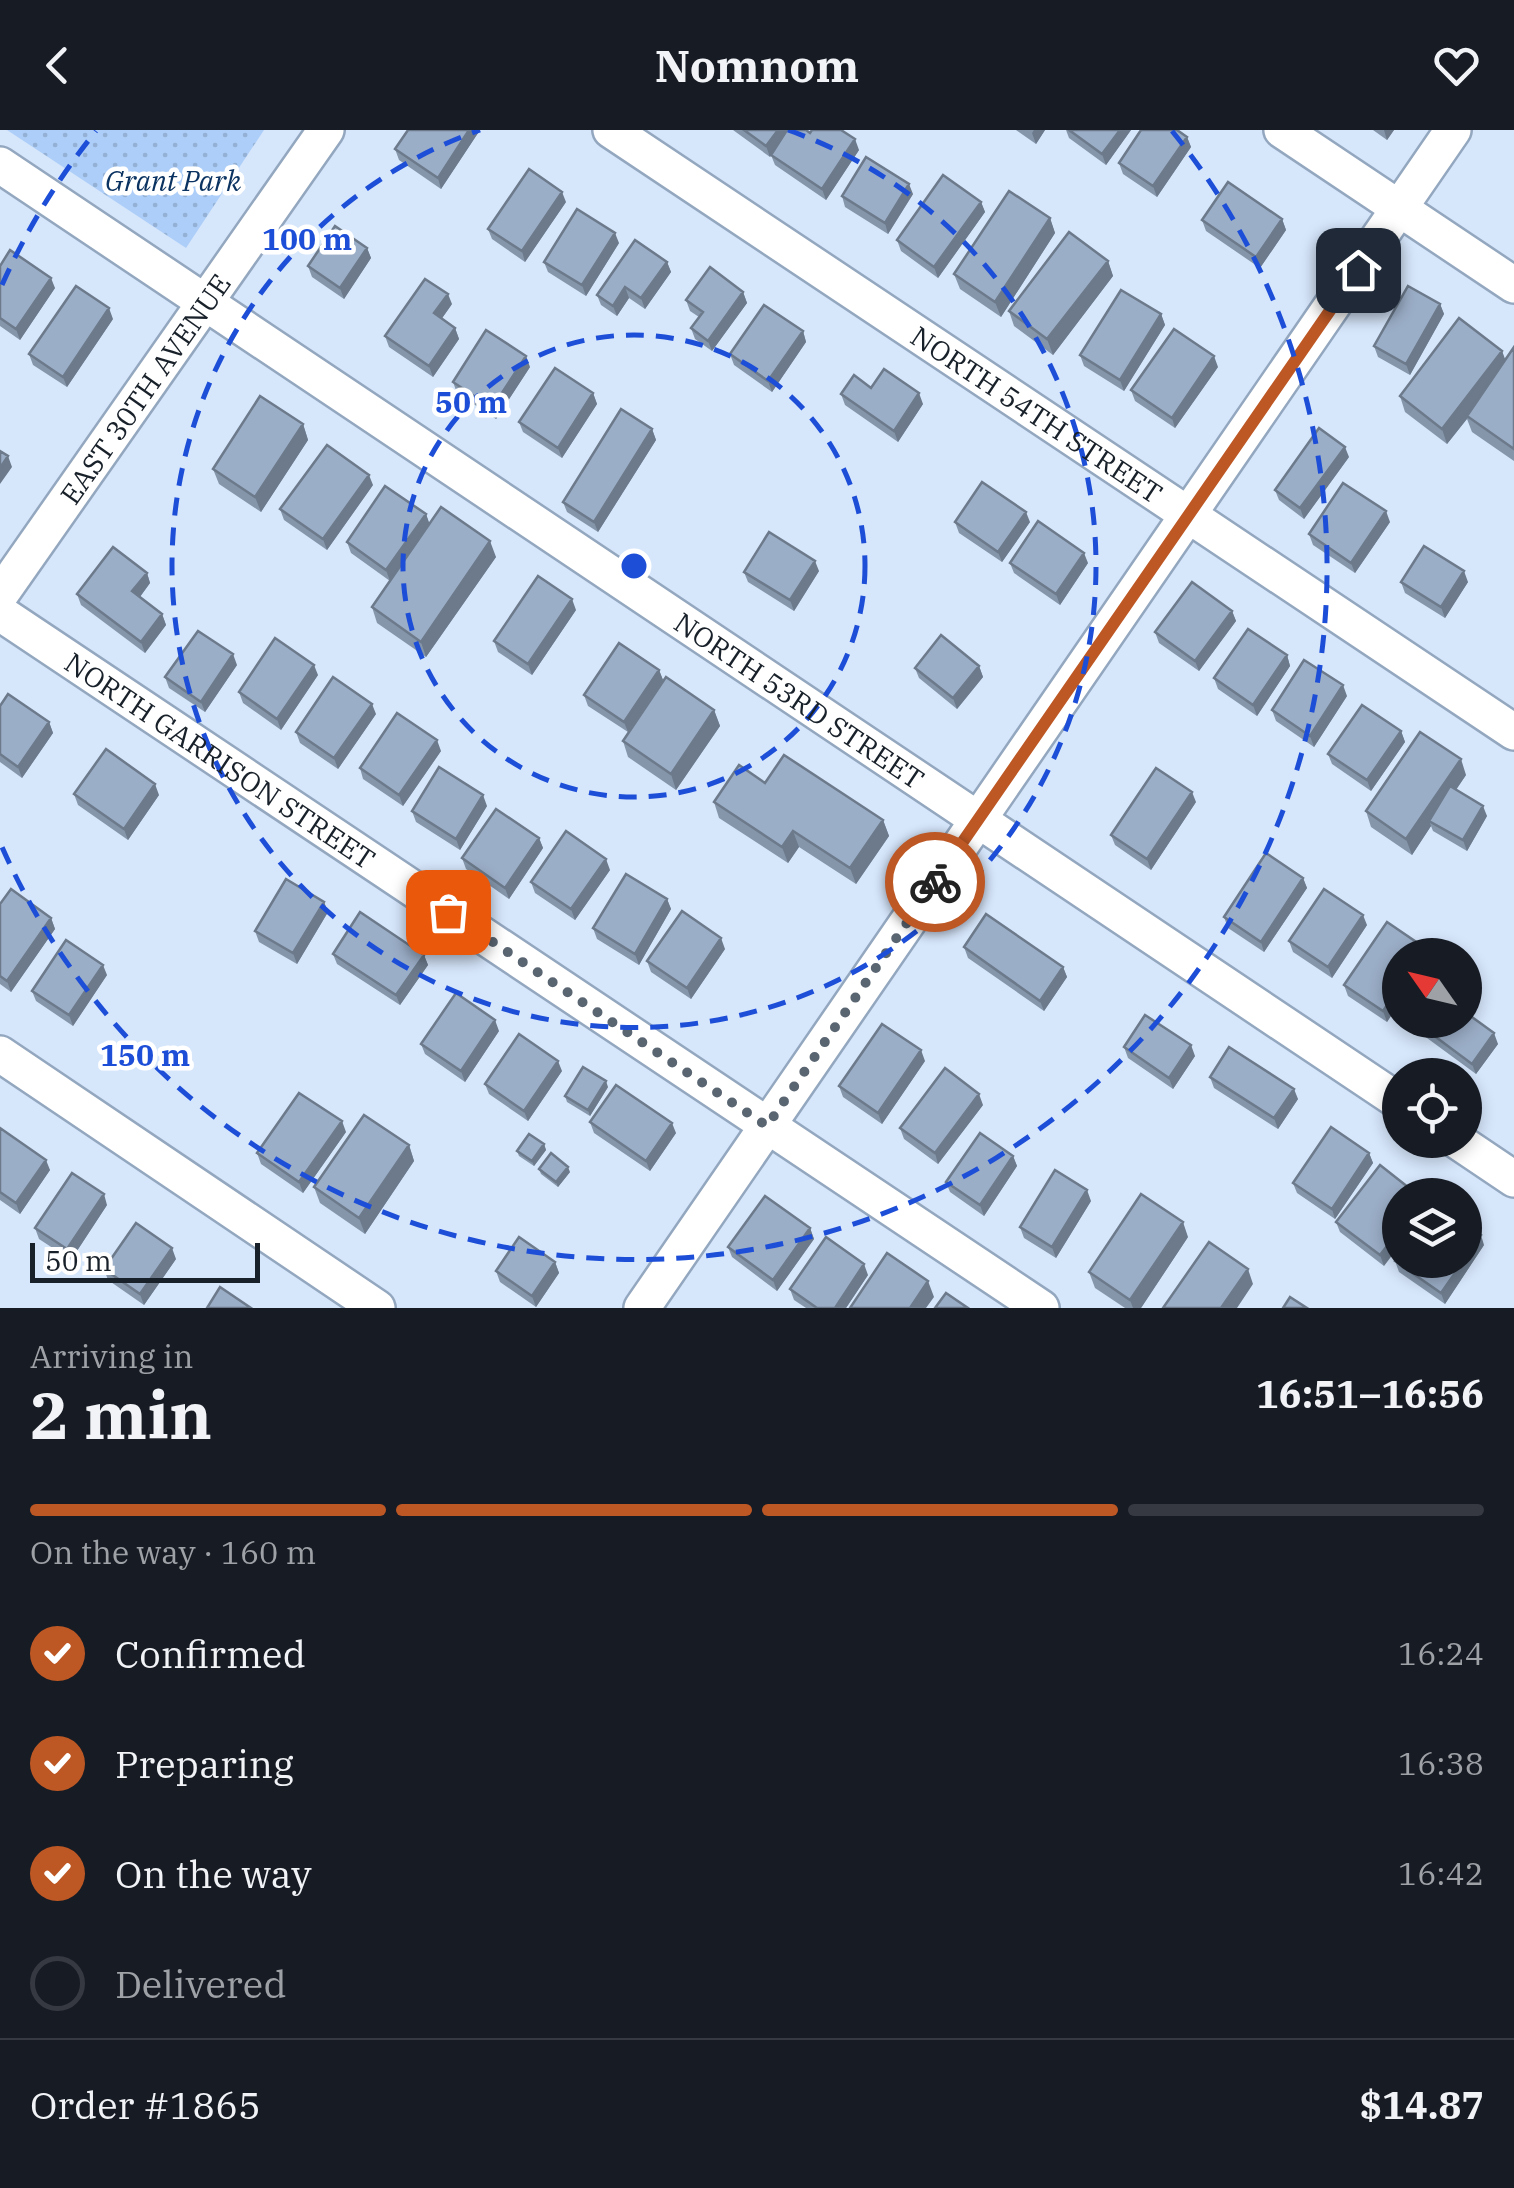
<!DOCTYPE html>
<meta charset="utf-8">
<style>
body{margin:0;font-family:"IBM Plex Serif",serif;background:#20242c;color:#f1f3f6;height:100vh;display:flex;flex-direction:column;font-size:38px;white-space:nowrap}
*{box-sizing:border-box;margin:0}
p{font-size:32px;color:#9ea1a6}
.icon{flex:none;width:55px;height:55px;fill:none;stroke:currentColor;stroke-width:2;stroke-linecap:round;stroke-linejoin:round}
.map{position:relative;height:1178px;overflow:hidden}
.drawer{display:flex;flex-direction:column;background:#171b24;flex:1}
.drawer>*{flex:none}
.needle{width:65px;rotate:304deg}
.controls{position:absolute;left:1382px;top:808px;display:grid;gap:20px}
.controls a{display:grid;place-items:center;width:100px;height:100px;border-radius:50%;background:#171b24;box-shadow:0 5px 15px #0003;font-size:50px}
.scale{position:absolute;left:30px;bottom:25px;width:230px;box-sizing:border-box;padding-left:10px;border:5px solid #182029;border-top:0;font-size:28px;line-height:35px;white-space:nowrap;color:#182029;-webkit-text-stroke:8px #fff;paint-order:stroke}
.pin{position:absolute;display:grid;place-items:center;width:85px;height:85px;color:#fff;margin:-42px;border-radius:20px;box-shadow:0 5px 15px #0006}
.courier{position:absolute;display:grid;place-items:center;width:100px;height:100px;margin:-50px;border:8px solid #bd5825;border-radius:50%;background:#fff;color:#222;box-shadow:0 2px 12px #0007}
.overview em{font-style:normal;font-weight:700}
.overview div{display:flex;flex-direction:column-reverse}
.overview{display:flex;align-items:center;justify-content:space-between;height:170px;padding:0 30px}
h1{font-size:65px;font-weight:700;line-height:75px}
.bar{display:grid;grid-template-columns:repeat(4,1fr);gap:15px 10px;align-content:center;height:120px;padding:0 30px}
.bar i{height:12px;border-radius:8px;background:#363941}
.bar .on{background:#bd5825}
.bar p{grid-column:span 4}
.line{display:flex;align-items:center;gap:25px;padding:0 30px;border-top:2px solid #363941}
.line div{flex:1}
ol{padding:0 30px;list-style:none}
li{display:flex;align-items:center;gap:30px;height:110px}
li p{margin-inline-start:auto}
li .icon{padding:10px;border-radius:50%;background:#bd5825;color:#fff;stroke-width:4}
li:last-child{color:#9ea1a6}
li i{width:55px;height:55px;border:5px solid #363941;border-radius:50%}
header{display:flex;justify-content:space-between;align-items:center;height:130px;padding:0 30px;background:#171b24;font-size:45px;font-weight:700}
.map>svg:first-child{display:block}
</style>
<header><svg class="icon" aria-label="back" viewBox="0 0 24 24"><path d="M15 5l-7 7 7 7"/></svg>Nomnom<svg class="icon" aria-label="heart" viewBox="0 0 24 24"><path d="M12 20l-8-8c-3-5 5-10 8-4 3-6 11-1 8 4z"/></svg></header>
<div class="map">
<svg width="1514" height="1178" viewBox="0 0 1514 1178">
<defs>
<pattern id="green-dots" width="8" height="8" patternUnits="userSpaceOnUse" patternTransform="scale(2.5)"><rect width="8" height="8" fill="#adcef8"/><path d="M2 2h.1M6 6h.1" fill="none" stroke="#94b1d5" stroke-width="1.8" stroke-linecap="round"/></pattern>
</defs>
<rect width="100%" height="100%" fill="#d6e6fb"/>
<path fill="url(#green-dots)" d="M7 0H264L186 118Z"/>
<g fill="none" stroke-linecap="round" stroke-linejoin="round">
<g stroke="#93a7bf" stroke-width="40">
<g id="minor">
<path id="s1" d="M611 0 1514 602"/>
<path d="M1282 0 1514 155"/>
<path id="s2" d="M0 35 1400 972"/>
<path id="s3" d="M0 465 326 0"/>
<path id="s4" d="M0 483 1041 1178"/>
<path d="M0 924 377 1178"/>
<path d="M1456 1010 1514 1049"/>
<path d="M642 1178 1453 0"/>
</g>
</g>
<use href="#minor" stroke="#fff" stroke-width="35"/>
</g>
<path fill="#8596ab" d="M408 0H480L441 59 399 30 395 19Z
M733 0H806L859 20 826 70 775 35 771 25 770 27Z
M1016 0H1045L1036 14Z
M1066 0H1131L1106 35 1069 8Z
M1373 0H1394L1387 10Z
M1187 7 1191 17 1157 67 1123 44 1119 33Z
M913 64 888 104 845 77 842 66Z
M566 72 525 132 492 109 488 99Z
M981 72 985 82 938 148 901 121 897 110Z
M1050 88 1055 103 1001 187 960 159 954 144Z
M1282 89 1286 100 1260 138 1206 101 1202 90Z
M619 113 586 166 548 142 544 132Z
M367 118 371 128 344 169 312 147 308 136Z
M1108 131 1113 146 1053 225 1014 196 1009 181Z
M667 132 671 142 645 179 629 168 617 186 601 175 597 165Z
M0 136 55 158 20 210 0 196Z
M743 162 747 173 712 221 695 209 691 198 699 187 690 181 686 170Z
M452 174 442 188 455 198 459 209 433 247 389 217 385 206Z
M1440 174 1444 184 1410 245 1378 227 1374 216Z
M1161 184 1165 195 1124 261 1084 236 1080 225Z
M113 189 67 257 33 235 29 224Z
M803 201 806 212 772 262 734 235 730 224Z
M1514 217V331L1472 302 1467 289 1447 314 1405 282 1400 266 1502 221 1505 230Z
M530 237 496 289 457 263 453 252Z
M1218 237 1175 298 1135 271 1131 260Z
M871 258 923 274 898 312 845 275 841 264Z
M593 263 597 274 562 328 523 302 519 292Z
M303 294 308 310 261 382 219 354 213 339Z
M652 299 656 310 598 402 567 382 563 372Z
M1349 327 1304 389 1279 370 1275 360Z
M373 355 327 420 284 390 280 379Z
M426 384 429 394 496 427 426 527 377 493 372 477 390 451 351 423 347 412Z
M955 392H1030L1002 432 959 403Z
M1390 392 1355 443 1313 415 1309 404Z
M1010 433H1088L1060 475 1014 443Z
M819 441 794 481 748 452 744 442Z
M147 443 150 453 140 467 162 484 166 495 145 523 81 475 77 464Z
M1401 452H1468L1445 488 1405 463Z
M576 480 532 545 498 522 494 511Z
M1232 481 1236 491 1199 541 1159 513 1155 502Z
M1287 525 1290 536 1257 586 1218 559 1214 548Z
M237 535 205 582 169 558 165 547Z
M979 536 983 547 957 579 919 548 915 538Z
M659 540 663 550 628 602 588 576 584 565Z
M318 545 281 600 243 573 239 562Z
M1347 566 1314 617 1276 591 1272 580Z
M0 576 49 592 53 603 22 648 0 632Z
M714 580 720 596 676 660 628 627 623 611Z
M376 584 338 639 300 613 296 602Z
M1401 601 1405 612 1371 661 1332 634 1328 624Z
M441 621 403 676 363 649 360 638Z
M1466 645 1456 660 1487 686 1467 721 1433 701 1431 696 1412 725 1371 697 1366 681Z
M765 653 883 690 889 706 856 754 799 717 788 733 719 688 714 672Z
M74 664 159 665 128 710 78 675Z
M1196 672 1151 740 1115 715 1111 705Z
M487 676 460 720 416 692 412 681Z
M539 708 543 718 509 769 466 739 462 728Z
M610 740 575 790 535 763 531 752Z
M1303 748 1307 758 1264 822 1228 798 1224 787Z
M667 769 671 779 639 835 597 809 593 798Z
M324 772 328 782 297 834 259 812 255 801Z
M0 774 51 788 55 799 11 862 0 854Z
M1367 795 1332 848 1293 822 1289 811Z
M964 817 1063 837 1067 847 1044 881 968 828Z
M725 819 691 869 651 842 647 831Z
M333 824 424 825 428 835 400 875 337 834Z
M1400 825V872L1387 892 1348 866 1344 855Z
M107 845 73 896 36 871 32 861Z
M1409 890H1465L1498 914 1476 944 1412 897Z
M499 901 465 952 425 924 421 914Z
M1124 917 1195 926 1173 959 1128 928Z
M925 931 882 994 843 967 839 956Z
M562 941 528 991 489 964 485 954Z
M1210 947 1298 969 1278 999 1214 958Z
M608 957 590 986 567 972 565 966Z
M983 975 938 1034 904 1009 900 998Z
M590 992 676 1003 650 1041 594 1003Z
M0 998 50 1040 20 1084 0 1070Z
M346 1002 303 1063 261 1034 257 1023Z
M544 1014 546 1020 534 1036 519 1026 517 1021Z
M409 1015 414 1031 365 1104 320 1073 314 1057Z
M1369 1023 1373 1033 1335 1089 1297 1063 1293 1053Z
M1013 1026 1017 1036 984 1086 950 1062 946 1052Z
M1380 1035 1384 1136 1340 1102 1336 1092Z
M539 1039 570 1042 558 1057 541 1044Z
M1091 1071 1056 1128 1024 1108 1020 1097Z
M107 1075 71 1130 39 1109 35 1098Z
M810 1098 814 1109 777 1161 732 1127 728 1117Z
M1188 1107 1141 1178H1125L1095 1158 1089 1142Z
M1484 1115 1445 1174 1399 1142 1395 1131Z
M176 1129 144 1175 108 1150 104 1139Z
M555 1132 559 1143 536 1177 500 1152 496 1141Z
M868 1145 846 1178H806L794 1170 790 1159Z"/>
<path fill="#6c7a8b" d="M469 0H480L441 59 438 48Z
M778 0H790L770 27 766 16Z
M1034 0H1045L1036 14 1032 3Z
M1120 0H1131L1106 35 1102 24Z
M1384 0H1394L1387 10Z
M1187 7 1191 17 1157 67 1153 56Z
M855 9 859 20 826 70 822 59Z
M909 54 913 64 888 104 885 93Z
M562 62 566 72 525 132 522 121Z
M981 72 985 82 938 148 934 137Z
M1050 88 1055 103 1001 187 995 172Z
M1282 89 1286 100 1260 138 1256 127Z
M615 103 619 113 586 166 582 155Z
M367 118 371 128 344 169 340 158Z
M1108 131 1113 146 1053 225 1047 209Z
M667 132 671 142 645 179 641 168Z
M51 148 55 158 20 210 16 199Z
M625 157 629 168 617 186 613 176Z
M743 162 747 173 712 221 708 211Z
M448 164 452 174 438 194 434 183Z
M1440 174 1444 184 1410 245 1406 234Z
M109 178 113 189 67 257 63 247Z
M1161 184 1165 195 1124 261 1120 250Z
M455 198 459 209 433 247 429 236Z
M803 201 806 212 772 262 768 251Z
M1502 221 1508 237 1447 314 1442 299Z
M526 226 530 237 496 289 492 278Z
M1214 226 1218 237 1175 298 1172 288Z
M593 263 597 274 562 328 558 318Z
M919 263 923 274 898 312 894 301Z
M303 294 308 310 261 382 255 367Z
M652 299 656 310 598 402 594 392Z
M1345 317 1349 327 1304 389 1300 378Z
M8 326 12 337 0 354V338Z
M369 345 373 355 327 420 323 409Z
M1386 381 1390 392 1355 443 1351 433Z
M1026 382 1030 392 1002 432 998 422Z
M426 384 430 395 390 451 386 440Z
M490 411 496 427 426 527 421 512Z
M1084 423 1088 433 1060 475 1056 464Z
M815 431 819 441 794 481 790 470Z
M1464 441 1468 452 1445 488 1441 477Z
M147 443 150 453 136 472 132 461Z
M572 469 576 480 532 545 528 534Z
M1232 481 1236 491 1199 541 1195 531Z
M162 484 166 495 145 523 141 512Z
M233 524 237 535 205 582 201 572Z
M1287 525 1290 536 1257 586 1253 575Z
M314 535 318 545 281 600 277 589Z
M979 536 983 547 957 579 953 568Z
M659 540 663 550 628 602 624 592Z
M1343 555 1347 566 1314 617 1310 606Z
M372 574 376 584 338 639 334 628Z
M714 580 720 596 676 660 671 644Z
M49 592 53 603 22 648 18 637Z
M1401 601 1405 612 1371 661 1367 650Z
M437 610 441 621 403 676 399 665Z
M1461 629 1466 645 1433 693 1429 691 1431 696 1412 725 1406 709Z
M155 654 159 665 128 710 124 699Z
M1192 662 1196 672 1151 740 1147 729Z
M483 665 487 676 460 720 456 709Z
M1483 676 1487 686 1467 721 1463 710Z
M883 690 889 706 856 754 850 738Z
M793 701 799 717 788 733 782 717Z
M539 708 543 718 509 769 505 758Z
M606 729 610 740 575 790 571 779Z
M1303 748 1307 758 1264 822 1261 812Z
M667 769 671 779 639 835 635 824Z
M324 772 328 782 297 834 293 823Z
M1363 785 1367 795 1332 848 1328 837Z
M51 788 55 799 11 862 7 851Z
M721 808 725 819 691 869 687 858Z
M424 825 428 835 400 875 396 865Z
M103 835 107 845 73 896 69 885Z
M1063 837 1067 847 1044 881 1040 871Z
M1400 856V872L1387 892 1383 881Z
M495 890 499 901 465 952 461 941Z
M1494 903 1498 914 1476 944 1472 934Z
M1191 915 1195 926 1173 959 1169 948Z
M921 920 925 931 882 994 878 983Z
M558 931 562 941 528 991 524 981Z
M606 951 608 957 590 986 588 980Z
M1294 959 1298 969 1278 999 1274 988Z
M979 964 983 975 938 1034 935 1023Z
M342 991 346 1002 303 1063 299 1052Z
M672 993 676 1003 650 1041 646 1031Z
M544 1014 546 1020 534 1036 532 1031Z
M409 1015 414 1031 365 1104 359 1088Z
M1369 1023 1373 1033 1335 1089 1332 1079Z
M1013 1026 1017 1036 984 1086 980 1075Z
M46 1030 50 1040 20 1084 16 1073Z
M568 1037 570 1042 558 1057 556 1052Z
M1087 1060 1091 1071 1056 1128 1052 1117Z
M104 1064 107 1075 71 1130 67 1119Z
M1183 1092 1188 1107 1141 1178H1133L1130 1170Z
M810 1098 814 1109 777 1161 773 1150Z
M1400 1099V1115L1384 1136 1380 1125Z
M1481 1105 1484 1115 1445 1174 1441 1163Z
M172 1118 176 1129 144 1175 140 1164Z
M555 1132 559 1143 536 1177 532 1166Z
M864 1134 868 1145 846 1178H835Z
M1248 1139 1253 1154 1237 1178H1221Z
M928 1151 934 1167 926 1178H910Z"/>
<path fill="#9baec7" stroke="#6c7a8b" stroke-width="2.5" d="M408 0H469L438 48 395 19Z
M744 0H778L766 16Z
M787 0H806L810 3 812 0H841L855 9 822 59 771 25Z
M1069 0H1120L1102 24Z
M1141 0H1177L1187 7 1153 56 1119 33Z
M866 27 909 54 885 93 842 66Z
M529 39 562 62 522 121 488 99Z
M943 45 981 72 934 137 897 110Z
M1228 52 1282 89 1256 127 1202 90Z
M1009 61 1050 88 995 172 954 144Z
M577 79 615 103 582 155 544 132Z
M335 96 367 118 340 158 308 136Z
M1069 102 1108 131 1047 209 1009 181Z
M635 110 667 132 641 168 625 157 613 176 597 165Z
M10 120 51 148 16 199 0 188V136Z
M710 137 743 162 708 211 691 198 703 182 686 170Z
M425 149 448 164 434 183 455 198 429 236 385 206Z
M76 156 109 178 63 247 29 224Z
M1408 156 1440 174 1406 234 1374 216Z
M1121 160 1161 184 1120 250 1080 225Z
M764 175 803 201 768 251 730 224Z
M1459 188 1502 221 1442 299 1400 266Z
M1174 199 1214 226 1172 288 1131 260Z
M486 200 526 226 492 278 453 252Z
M1514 217V319L1467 286Z
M555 238 593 263 558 318 519 292Z
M884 239 919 263 894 301 841 264 854 245 871 258Z
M260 266 303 294 255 367 213 339Z
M621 279 652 299 594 392 563 372Z
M1319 298 1345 317 1300 378 1275 360Z
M327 315 369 345 323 409 280 379Z
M0 321 8 326 0 338Z
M982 352 1026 382 998 422 955 392Z
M1343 353 1386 381 1351 433 1309 404Z
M385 356 426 384 386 440 347 412Z
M441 377 490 411 421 512 372 477Z
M1038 391 1084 423 1056 464 1010 433Z
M769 402 815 431 790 470 744 442Z
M1424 416 1464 441 1441 477 1401 452Z
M113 417 147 443 132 461 162 484 141 512 77 464Z
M538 446 572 469 528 534 494 511Z
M1192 452 1232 481 1195 531 1155 502Z
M1248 499 1287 525 1253 575 1214 548Z
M198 501 233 524 201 572 165 547Z
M941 505 979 536 953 568 915 538Z
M275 508 314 535 277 589 239 562Z
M619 513 659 540 624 592 584 565Z
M1304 530 1343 555 1310 606 1272 580Z
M333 547 372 574 334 628 296 602Z
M666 547 714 580 671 644 623 611Z
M8 564 49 592 18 637 0 624V576Z
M1362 575 1401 601 1367 650 1328 624Z
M397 583 437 610 399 665 360 638Z
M1420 602 1461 629 1406 709 1366 681Z
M106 619 155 654 124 699 74 664Z
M784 625 883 690 850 738 793 701 782 717 714 672 739 635 765 653Z
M439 637 483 665 456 709 412 681Z
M1156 638 1192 662 1147 729 1111 705Z
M1450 656 1483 676 1463 710 1429 691Z
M496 679 539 708 505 758 462 728Z
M566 701 606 729 571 779 531 752Z
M1266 723 1303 748 1261 812 1224 787Z
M626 744 667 769 635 824 593 798Z
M286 749 324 772 293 823 255 801Z
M11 759 51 788 7 851 0 846V774Z
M1324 759 1363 785 1328 837 1289 811Z
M682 781 721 808 687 858 647 831Z
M360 782 424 825 396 865 333 824Z
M986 784 1063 837 1040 871 964 817Z
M1387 792 1425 818 1421 825H1400V856L1383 881 1344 855Z
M66 810 103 835 69 885 32 861Z
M456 863 495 890 461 941 421 914Z
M1465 882 1494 903 1472 934 1413 890H1465Z
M1145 885 1191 915 1169 948 1124 917Z
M882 894 921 920 878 983 839 956Z
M519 904 558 931 524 981 485 954Z
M1229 917 1294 959 1274 988 1210 947Z
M583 937 606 951 588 980 565 966Z
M945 938 979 964 935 1023 900 998Z
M616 955 672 993 646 1031 590 992Z
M299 963 342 991 299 1052 257 1023Z
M364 985 409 1015 359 1088 314 1057Z
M1331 997 1369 1023 1332 1079 1293 1053Z
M0 998 46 1030 16 1073 0 1062Z
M980 1003 1013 1026 980 1075 946 1052Z
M529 1004 544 1014 532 1031 517 1021Z
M551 1023 568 1037 556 1052 539 1039Z
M1380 1035 1418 1065H1400V1099L1380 1125 1336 1092Z
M1055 1040 1087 1060 1052 1117 1020 1097Z
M72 1043 104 1064 67 1119 35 1098Z
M1141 1064 1183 1092 1130 1170 1089 1142Z
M765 1066 810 1098 773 1150 728 1117Z
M136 1093 172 1118 140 1164 104 1139Z
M1465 1094 1481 1105 1465 1128Z
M519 1107 555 1132 532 1166 496 1141Z
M826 1107 864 1134 835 1178H817L790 1159Z
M1209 1112 1248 1139 1221 1178H1163Z
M887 1123 928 1151 910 1178H850Z
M1400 1124V1130H1464L1441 1163 1395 1131Z
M220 1157 251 1178H207Z
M946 1163 968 1178H935Z
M1290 1167 1307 1178H1283Z"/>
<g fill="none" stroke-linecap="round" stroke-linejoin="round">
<path stroke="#5a6572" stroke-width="10" stroke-dasharray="0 18" d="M448 782 767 996 935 752"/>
<path stroke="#bd5825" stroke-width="12" d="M935 752 1358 140"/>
</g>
<g fill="none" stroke="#1d4ed8" stroke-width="5" stroke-dasharray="18 12">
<circle cx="634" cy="436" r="231"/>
<path d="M788 0A462 462 0 1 1 480 0"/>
<path d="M2 155A692 692 0 0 1 96 1M1172 1A692 692 0 1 1 2 717"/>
</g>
<g text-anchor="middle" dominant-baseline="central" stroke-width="9" stroke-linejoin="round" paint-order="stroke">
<g font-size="28" font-style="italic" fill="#0b3361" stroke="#fff">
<text x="173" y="50">Grant Park</text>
</g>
<g font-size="28" fill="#182029" stroke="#fff">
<text stroke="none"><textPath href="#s3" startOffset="252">EAST 30TH AVENUE</textPath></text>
<text stroke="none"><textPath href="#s1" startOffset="512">NORTH 54TH STREET</textPath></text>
<text stroke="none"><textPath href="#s2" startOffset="962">NORTH 53RD STREET</textPath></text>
<text stroke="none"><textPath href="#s4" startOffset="265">NORTH GARRISON STREET</textPath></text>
</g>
</g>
<circle cx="634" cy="436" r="15" fill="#1d4ed8" stroke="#fff" stroke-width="5"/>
<g font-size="30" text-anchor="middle" font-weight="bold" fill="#1d4ed8" stroke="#fff" stroke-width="9" stroke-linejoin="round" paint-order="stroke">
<text x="307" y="120">100 m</text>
<text x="471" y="283">50 m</text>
<text x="145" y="936">150 m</text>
</g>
</svg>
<div class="controls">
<a><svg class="needle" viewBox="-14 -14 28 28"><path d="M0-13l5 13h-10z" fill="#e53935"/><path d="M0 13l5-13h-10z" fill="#9ea1a6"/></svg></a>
<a><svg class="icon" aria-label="locate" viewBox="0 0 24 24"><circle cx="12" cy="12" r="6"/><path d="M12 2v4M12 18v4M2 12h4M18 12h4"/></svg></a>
<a><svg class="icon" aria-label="layers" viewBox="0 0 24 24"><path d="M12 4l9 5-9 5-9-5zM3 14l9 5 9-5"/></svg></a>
</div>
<div class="scale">50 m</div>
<div class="pin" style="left:448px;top:782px;background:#ea580c"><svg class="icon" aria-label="bag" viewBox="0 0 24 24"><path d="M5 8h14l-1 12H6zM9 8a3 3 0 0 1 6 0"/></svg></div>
<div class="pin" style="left:1358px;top:140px;background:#1f2937"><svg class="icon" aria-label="home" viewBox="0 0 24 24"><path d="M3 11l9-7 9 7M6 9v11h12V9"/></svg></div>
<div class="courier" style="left:935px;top:752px"><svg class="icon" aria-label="bike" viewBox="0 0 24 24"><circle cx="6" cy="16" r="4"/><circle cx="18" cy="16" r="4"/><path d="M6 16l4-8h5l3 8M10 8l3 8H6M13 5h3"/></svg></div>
</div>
<section class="drawer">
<div class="overview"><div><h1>2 min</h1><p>Arriving in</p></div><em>16:51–16:56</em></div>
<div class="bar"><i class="on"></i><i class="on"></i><i class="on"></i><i></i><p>On the way · 160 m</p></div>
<ol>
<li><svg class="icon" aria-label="check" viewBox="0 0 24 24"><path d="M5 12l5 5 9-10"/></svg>Confirmed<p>16:24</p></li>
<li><svg class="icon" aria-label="check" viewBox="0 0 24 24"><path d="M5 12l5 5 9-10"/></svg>Preparing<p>16:38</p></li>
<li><svg class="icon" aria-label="check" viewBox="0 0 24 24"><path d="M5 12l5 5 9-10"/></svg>On the way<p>16:42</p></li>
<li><i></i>Delivered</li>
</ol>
<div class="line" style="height:130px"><div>Order #1865</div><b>$14.87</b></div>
</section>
